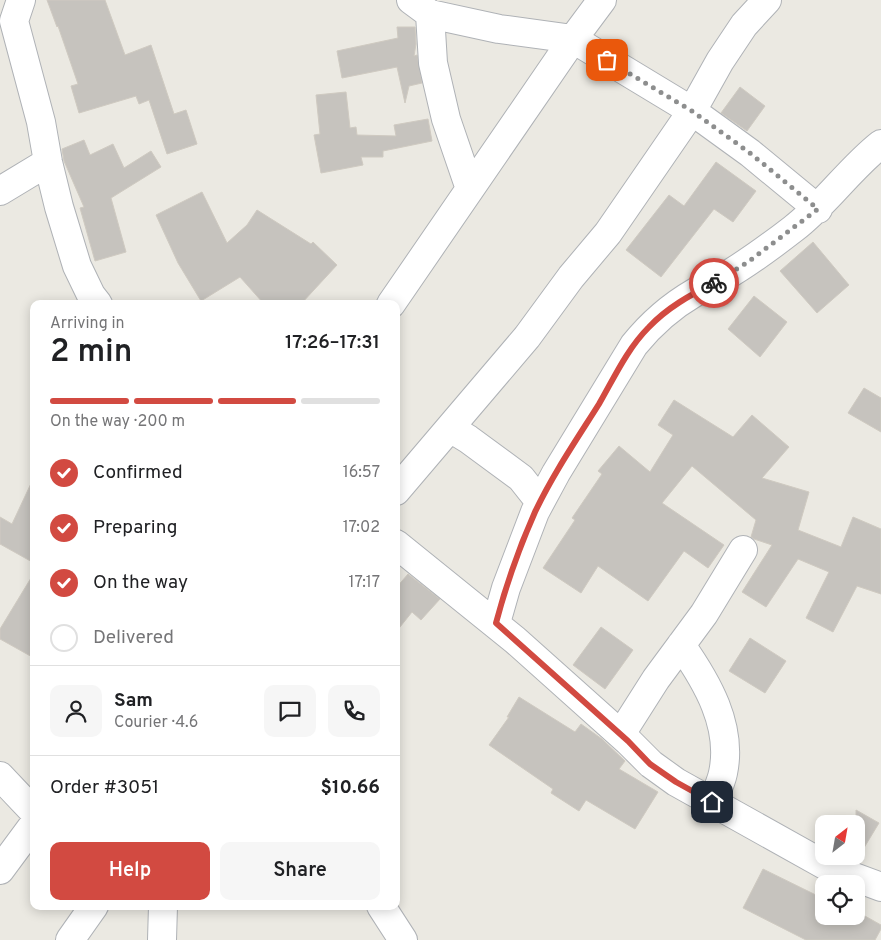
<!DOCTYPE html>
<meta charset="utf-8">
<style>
body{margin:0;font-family:Overpass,sans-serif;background:#f6f6f6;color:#202124;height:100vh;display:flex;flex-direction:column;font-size:19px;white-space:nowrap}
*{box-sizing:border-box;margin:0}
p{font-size:16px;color:#757577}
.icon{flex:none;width:28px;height:28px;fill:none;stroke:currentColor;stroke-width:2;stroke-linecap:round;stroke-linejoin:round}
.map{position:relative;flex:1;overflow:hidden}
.sheet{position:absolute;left:30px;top:300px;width:370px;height:610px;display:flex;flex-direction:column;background:#fff;border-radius:10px;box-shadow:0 2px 12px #0003}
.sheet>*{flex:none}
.needle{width:32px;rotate:31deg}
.controls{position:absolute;left:815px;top:815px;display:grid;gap:10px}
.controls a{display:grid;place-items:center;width:50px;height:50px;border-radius:10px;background:#fff;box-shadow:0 2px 12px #0003;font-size:25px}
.pin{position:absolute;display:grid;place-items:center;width:42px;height:42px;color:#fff;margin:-21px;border-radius:10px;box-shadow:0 2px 8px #0006}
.courier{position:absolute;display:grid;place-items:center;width:50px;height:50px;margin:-25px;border:4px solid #d24a41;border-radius:50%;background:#fff;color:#222;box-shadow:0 1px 6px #0007}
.headline em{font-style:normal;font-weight:600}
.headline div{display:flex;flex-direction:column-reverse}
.headline{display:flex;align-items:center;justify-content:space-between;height:85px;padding:0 20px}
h1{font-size:32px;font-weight:600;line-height:38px}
.bar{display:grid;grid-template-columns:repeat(4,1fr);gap:8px 5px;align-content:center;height:60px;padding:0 20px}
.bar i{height:6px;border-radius:4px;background:#e0e0e0}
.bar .on{background:#d24a41}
.bar p{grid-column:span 4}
.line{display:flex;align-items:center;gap:12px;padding:0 20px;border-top:1px solid #e0e0e0}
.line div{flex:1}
.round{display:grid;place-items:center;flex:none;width:52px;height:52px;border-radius:10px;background:#f6f6f6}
ol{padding:0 20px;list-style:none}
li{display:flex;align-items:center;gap:15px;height:55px}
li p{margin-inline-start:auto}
li .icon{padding:5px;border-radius:50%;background:#d24a41;color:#fff;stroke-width:4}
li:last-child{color:#757577}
li i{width:28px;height:28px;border:2px solid #e0e0e0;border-radius:50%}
.button{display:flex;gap:10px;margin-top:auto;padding:10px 20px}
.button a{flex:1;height:58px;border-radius:10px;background:#d24a41;color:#fff;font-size:20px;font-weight:600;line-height:58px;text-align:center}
.button a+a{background:#f6f6f6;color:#202124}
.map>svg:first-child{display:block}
</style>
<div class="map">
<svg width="881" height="940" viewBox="0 0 881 940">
<rect width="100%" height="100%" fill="#ebe9e2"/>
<path fill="#c6c3be" stroke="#cfcac1" d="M47 0H105L125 55 151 45 174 114 186 110 197 144 167 154 149 100 139 104 136 96 79 113 71 86 78 84 58 26 57 27Z
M397 27H415L416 44 414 56 417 55 422 83 409 86 405 103 397 67 342 78 337 51 398 38Z
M740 87 765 106 747 131 721 113Z
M346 92 350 128 356 127 357 135 396 136 394 125 428 119 432 141 383 151V157H361L363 165 321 173 314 135 320 134 316 95Z
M84 140 90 155 113 144 124 168 151 151 161 167 111 198 126 252 95 261 80 208 84 207 64 161 62 149Z
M716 162 756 191 733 222 714 209 661 277 626 250 669 195 684 206Z
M202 192 227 243 247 225 257 210 311 244 313 242 337 265 301 304H264L240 277 201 301 178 263 156 215Z
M813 242 849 285 817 313 780 271Z
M754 296 787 322 760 357 728 329Z
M864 388 881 398V432L848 413Z
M674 400 733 437 752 415 789 447 762 478 809 492 798 530 841 547 853 517 881 529V594L857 586 833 632 806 618 829 572 798 559 766 607 742 592 772 545 754 539 751 537 756 520 692 466 662 503 724 545 708 568 684 551 648 601 598 566 581 593 543 568 575 520 572 518 602 474 598 471 619 446 650 472 673 435 658 425Z
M34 477V563L0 544V517L12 524Z
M34 573V658L0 639V629Z
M408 574 440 599 421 620 412 612 396 632V588Z
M601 627 633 650 605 689 573 665Z
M750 638 786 661 765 693 729 671Z
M519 697 575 732 581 724 602 739 625 761 619 769 658 792 635 829 586 800 579 811 551 793 553 789 489 745 509 717H507Z
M856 810 879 823 856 861Z
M763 869 824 899V916H856V911L881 925V929L875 940H806L743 908Z"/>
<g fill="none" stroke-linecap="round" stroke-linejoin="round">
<g stroke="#afb2b6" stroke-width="30">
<path id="minor" d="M21 0 14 21 41 122 48 162 59 207 77 266 91 295 98 304
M411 0 430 14 499 29 573 39 692 111 750 153 818 209
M430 14 433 63 446 119 470 189
M0 191 48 162
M391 304 573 39 602 0
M450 428 468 439 521 478 540 502
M396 491 527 337 571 277 608 233 692 111 720 61 744 25 767 0
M396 544 515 640 628 741 651 764 676 782 830 868 881 887
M496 623 506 588 535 512 556 473 634 345C651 324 670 307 694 293 704 287 714 283 724 277 748 263 771 246 793 229 826 204 849 169 881 144
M681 645C707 682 733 726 723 773 721 783 716 793 712 802
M621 734 656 679 704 614 743 550
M0 776 34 812
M0 870 34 824
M381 906 403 940
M70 940 94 906
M162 940 163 906"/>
</g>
<use href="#minor" stroke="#fff" stroke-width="28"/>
</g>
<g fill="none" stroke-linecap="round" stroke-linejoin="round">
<path stroke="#8d8e8e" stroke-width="5" stroke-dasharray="0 9" d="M607 60 692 111 750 153 818 209 748 262 714 283"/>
<path stroke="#d24a41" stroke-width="6" d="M712 802 676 782 650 764 628 741 496 623C506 585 519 548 535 512 553 474 577 439 599 404 614 378 627 349 649 327 667 308 690 295 714 283"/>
</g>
</svg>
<div class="controls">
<a><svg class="needle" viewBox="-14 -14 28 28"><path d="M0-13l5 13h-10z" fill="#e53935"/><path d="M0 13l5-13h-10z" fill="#757577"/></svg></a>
<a><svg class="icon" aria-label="locate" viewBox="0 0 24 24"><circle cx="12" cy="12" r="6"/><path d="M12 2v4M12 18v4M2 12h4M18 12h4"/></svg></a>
</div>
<div class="pin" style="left:607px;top:60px;background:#ea580c"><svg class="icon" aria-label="bag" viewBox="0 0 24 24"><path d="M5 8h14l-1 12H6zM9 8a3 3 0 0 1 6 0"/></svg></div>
<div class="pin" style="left:712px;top:802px;background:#1f2937"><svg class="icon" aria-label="home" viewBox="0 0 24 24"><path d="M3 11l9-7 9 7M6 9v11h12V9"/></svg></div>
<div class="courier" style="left:714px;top:283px"><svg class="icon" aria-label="bike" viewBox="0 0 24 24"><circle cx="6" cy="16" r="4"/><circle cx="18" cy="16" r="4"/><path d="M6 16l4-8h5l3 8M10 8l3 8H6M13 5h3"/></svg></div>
<section class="sheet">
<div class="headline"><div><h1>2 min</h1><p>Arriving in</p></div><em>17:26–17:31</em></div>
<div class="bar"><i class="on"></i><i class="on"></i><i class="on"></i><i></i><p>On the way · 200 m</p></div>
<ol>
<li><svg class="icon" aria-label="check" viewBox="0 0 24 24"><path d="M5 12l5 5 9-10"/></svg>Confirmed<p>16:57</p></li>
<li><svg class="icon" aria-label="check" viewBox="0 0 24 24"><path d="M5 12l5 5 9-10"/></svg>Preparing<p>17:02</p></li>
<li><svg class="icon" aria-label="check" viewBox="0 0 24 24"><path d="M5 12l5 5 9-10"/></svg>On the way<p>17:17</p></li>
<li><i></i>Delivered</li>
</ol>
<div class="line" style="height:90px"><a class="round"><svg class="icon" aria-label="person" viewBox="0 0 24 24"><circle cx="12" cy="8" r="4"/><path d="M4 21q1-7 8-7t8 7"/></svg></a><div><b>Sam</b><p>Courier · 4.6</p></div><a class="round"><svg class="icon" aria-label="chat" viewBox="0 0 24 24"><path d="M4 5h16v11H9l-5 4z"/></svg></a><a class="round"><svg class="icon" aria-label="phone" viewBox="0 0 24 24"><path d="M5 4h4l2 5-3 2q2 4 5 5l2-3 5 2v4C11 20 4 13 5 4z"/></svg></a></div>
<div class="line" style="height:65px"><div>Order #3051</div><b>$10.66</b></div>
<div class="button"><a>Help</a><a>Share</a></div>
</section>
</div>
